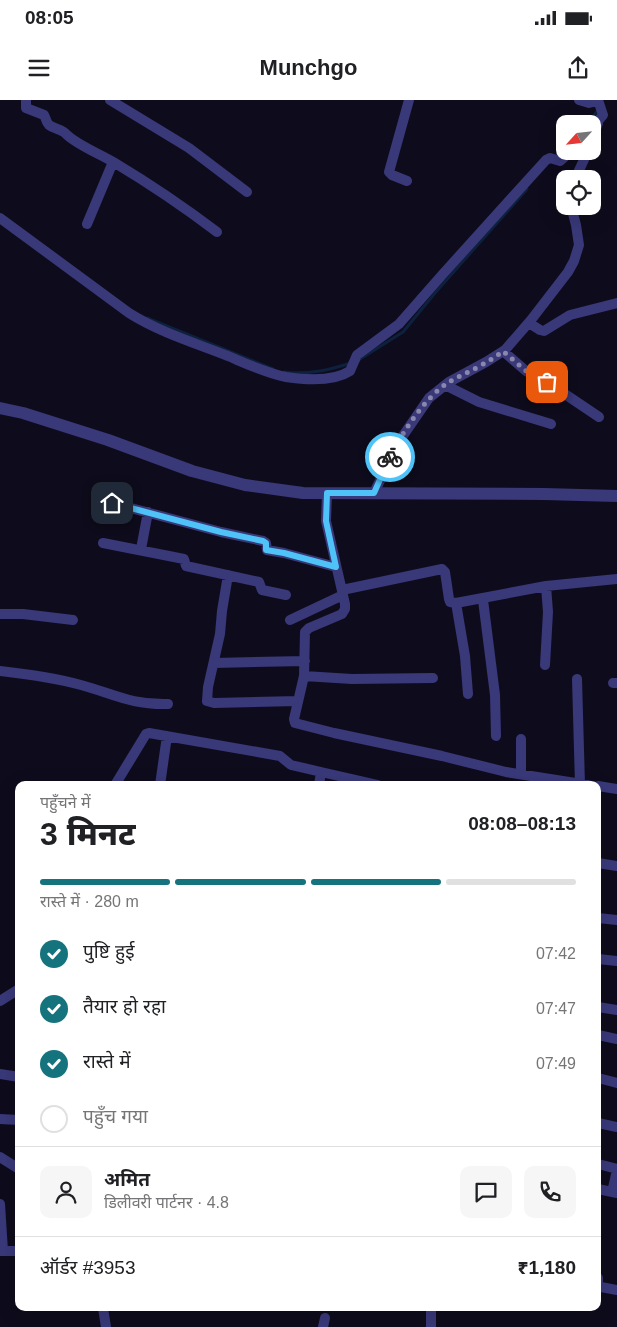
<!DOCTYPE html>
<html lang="hi">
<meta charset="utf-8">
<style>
body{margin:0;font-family:Helvetica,"Noto Sans Devanagari",sans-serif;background:#f6f6f6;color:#202124;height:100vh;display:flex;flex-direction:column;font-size:19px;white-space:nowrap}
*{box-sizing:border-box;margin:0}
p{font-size:16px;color:#757577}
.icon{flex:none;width:28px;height:28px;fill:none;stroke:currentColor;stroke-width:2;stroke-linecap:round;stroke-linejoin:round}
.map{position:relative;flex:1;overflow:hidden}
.details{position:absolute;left:15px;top:681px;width:586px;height:530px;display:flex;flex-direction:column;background:#fff;border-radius:10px;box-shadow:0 5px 20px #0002}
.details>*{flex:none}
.needle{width:32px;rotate:243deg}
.buttons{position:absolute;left:556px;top:15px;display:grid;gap:10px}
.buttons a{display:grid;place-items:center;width:45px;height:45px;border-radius:10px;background:#fff;box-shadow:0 5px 20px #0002;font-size:25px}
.pin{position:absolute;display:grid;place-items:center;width:42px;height:42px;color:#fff;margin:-21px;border-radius:10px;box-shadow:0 2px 8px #0006}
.courier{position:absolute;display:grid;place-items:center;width:50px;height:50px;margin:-25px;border:4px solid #4fc3f7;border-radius:50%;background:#fff;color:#222;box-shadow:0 1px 6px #0007}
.summary em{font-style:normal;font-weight:800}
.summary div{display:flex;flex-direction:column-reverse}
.summary{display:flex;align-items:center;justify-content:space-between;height:85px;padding:0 25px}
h1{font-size:32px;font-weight:800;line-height:38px}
.bar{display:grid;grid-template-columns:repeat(4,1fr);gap:8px 5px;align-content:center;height:60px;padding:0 25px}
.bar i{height:6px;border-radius:4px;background:#e0e0e0}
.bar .selected{background:#15737d}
.bar p{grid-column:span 4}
.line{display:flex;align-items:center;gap:12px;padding:0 25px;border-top:1px solid #e0e0e0}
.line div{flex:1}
.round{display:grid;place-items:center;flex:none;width:52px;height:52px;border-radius:10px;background:#f6f6f6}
ol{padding:0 25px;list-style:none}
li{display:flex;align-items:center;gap:15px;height:55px}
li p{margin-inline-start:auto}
li .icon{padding:5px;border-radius:50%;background:#15737d;color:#fff;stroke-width:4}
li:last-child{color:#757577}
li i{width:28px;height:28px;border:2px solid #e0e0e0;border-radius:50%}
.status{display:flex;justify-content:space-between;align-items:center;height:35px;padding:0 25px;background:#fff;direction:ltr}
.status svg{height:14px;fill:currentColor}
header{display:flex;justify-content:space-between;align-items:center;height:65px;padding:0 25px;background:#fff;font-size:22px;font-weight:800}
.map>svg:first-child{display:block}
</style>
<div class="status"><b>08:05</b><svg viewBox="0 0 49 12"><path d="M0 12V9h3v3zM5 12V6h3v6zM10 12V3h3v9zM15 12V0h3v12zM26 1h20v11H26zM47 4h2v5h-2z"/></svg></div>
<header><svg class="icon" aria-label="menu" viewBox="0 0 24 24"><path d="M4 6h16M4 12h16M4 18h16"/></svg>Munchgo<svg class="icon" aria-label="share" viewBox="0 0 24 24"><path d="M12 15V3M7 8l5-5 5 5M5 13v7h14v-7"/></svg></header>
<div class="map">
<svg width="617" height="1227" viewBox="0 0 617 1227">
<rect width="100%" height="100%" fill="#0e0c1c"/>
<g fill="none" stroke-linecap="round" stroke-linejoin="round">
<path stroke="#0d213e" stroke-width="3" d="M587 24 599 9
M554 58 565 47
M147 218 273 269
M357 261 403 232 435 193 527 89
M284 272C308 275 329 270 351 263"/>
<path stroke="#393879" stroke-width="10" d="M26 0V8L44 15C46 18 46 22 49 25 54 29 62 29 66 34 77 45 100 54 115 63 150 84 184 107 217 132
M110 0 189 48 247 92
M579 0 589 3 597 1
M592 28 603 15 598 0
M592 40 598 23
M575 79 588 51
M407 81 392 75 389 72 409 0
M0 118 129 213C159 232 195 243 228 256 247 264 266 273 286 277 306 280 333 282 350 271L357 255 399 224 442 175 546 60 550 58 560 61 571 51
M87 124 113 62
M529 223 540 230 544 231 570 215 617 203
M503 251 526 271 547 282 599 317
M445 285 479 302 551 324
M327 393 326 421 345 504V509L342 514 309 528 305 532 304 576 294 619 295 623 334 633 442 656 506 672 588 685
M374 393 398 343 429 298 449 282 486 262 505 250 531 220 568 172 574 161 579 145 576 125 571 106
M112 403 221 432 263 441 266 443 267 450 284 453 336 467
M103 443 184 459 186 466 259 482 262 490 286 495
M141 449 148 412
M228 475 222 511 220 534 208 587 207 601 214 603 298 601
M342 490 442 469 445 472 449 499 450 502 456 503 546 486 617 479
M483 500 495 595 496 636
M456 503 465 556 468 594
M0 514H23L73 520
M290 520 343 495
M214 563 305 561
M545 565 548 512 546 486
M0 571C27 574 55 578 81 585 114 594 131 605 168 604
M304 576 352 579 433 578
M577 579 580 685
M613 583H617
M321 672 378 685
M521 674V639
M115 685 146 634 149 633 280 656 291 665 321 672 319 685
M160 685 167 636
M598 686 617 689
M598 763 617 766
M598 818 617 820
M598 859 617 861
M0 901 19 889
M598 907 617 910
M598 935 617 939
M0 974 19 977
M598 978 617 983
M0 1019 19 1020
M598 1023 617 1027
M0 1057 19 1069
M598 1064 617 1069
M598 1089 617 1093
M612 1092 617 1070
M0 1104 3 1151
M0 1151H19
M598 1178V1184L601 1187 617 1190
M103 1208 106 1227
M431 1208V1227
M323 1227 325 1218"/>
<path stroke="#393879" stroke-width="12" d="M0 308 23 313 108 340 192 371 245 385 303 393 544 394 617 396"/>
</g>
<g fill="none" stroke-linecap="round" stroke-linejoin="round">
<path stroke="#8a86ae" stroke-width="5" stroke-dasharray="0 9" d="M390 357C402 333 426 296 449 282 467 272 487 264 503 251L526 271 547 282"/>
<path stroke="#4fc3f7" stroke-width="6" d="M112 403 221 432 263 441 266 443V450L284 453 336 467 326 421 327 393H374L390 357"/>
</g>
</svg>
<div class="buttons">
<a><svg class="needle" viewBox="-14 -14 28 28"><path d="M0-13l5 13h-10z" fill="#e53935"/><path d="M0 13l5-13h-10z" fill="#757577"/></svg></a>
<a><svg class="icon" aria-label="locate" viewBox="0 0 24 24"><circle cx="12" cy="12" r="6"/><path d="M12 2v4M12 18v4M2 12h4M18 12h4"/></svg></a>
</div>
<div class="pin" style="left:547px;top:282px;background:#ea580c"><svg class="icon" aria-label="bag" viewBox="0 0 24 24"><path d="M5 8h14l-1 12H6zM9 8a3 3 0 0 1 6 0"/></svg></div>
<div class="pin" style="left:112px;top:403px;background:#1f2937"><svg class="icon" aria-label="home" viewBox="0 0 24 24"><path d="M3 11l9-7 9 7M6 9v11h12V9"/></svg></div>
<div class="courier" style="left:390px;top:357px"><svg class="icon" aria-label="bike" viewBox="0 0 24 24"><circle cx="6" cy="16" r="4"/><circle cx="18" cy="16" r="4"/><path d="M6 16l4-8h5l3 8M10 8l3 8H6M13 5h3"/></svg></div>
<section class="details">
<div class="summary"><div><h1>3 मिनट</h1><p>पहुँचने में</p></div><em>08:08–08:13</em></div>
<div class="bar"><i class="selected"></i><i class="selected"></i><i class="selected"></i><i></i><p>रास्ते में · 280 m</p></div>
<ol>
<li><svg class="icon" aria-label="check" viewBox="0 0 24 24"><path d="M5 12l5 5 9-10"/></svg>पुष्टि हुई<p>07:42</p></li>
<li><svg class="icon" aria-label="check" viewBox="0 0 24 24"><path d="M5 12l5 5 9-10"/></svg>तैयार हो रहा<p>07:47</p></li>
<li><svg class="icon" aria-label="check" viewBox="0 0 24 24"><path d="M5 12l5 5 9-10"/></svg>रास्ते में<p>07:49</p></li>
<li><i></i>पहुँच गया</li>
</ol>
<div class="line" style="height:90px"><a class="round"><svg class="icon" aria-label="person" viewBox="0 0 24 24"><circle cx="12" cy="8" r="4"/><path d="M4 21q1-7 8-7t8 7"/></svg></a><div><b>अमित</b><p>डिलीवरी पार्टनर · 4.8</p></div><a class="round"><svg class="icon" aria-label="chat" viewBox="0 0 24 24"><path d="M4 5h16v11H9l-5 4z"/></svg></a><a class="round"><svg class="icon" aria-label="phone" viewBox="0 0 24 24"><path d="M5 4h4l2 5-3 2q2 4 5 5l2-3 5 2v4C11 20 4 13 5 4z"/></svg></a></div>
<div class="line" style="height:65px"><div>ऑर्डर #3953</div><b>₹1,180</b></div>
</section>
</div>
